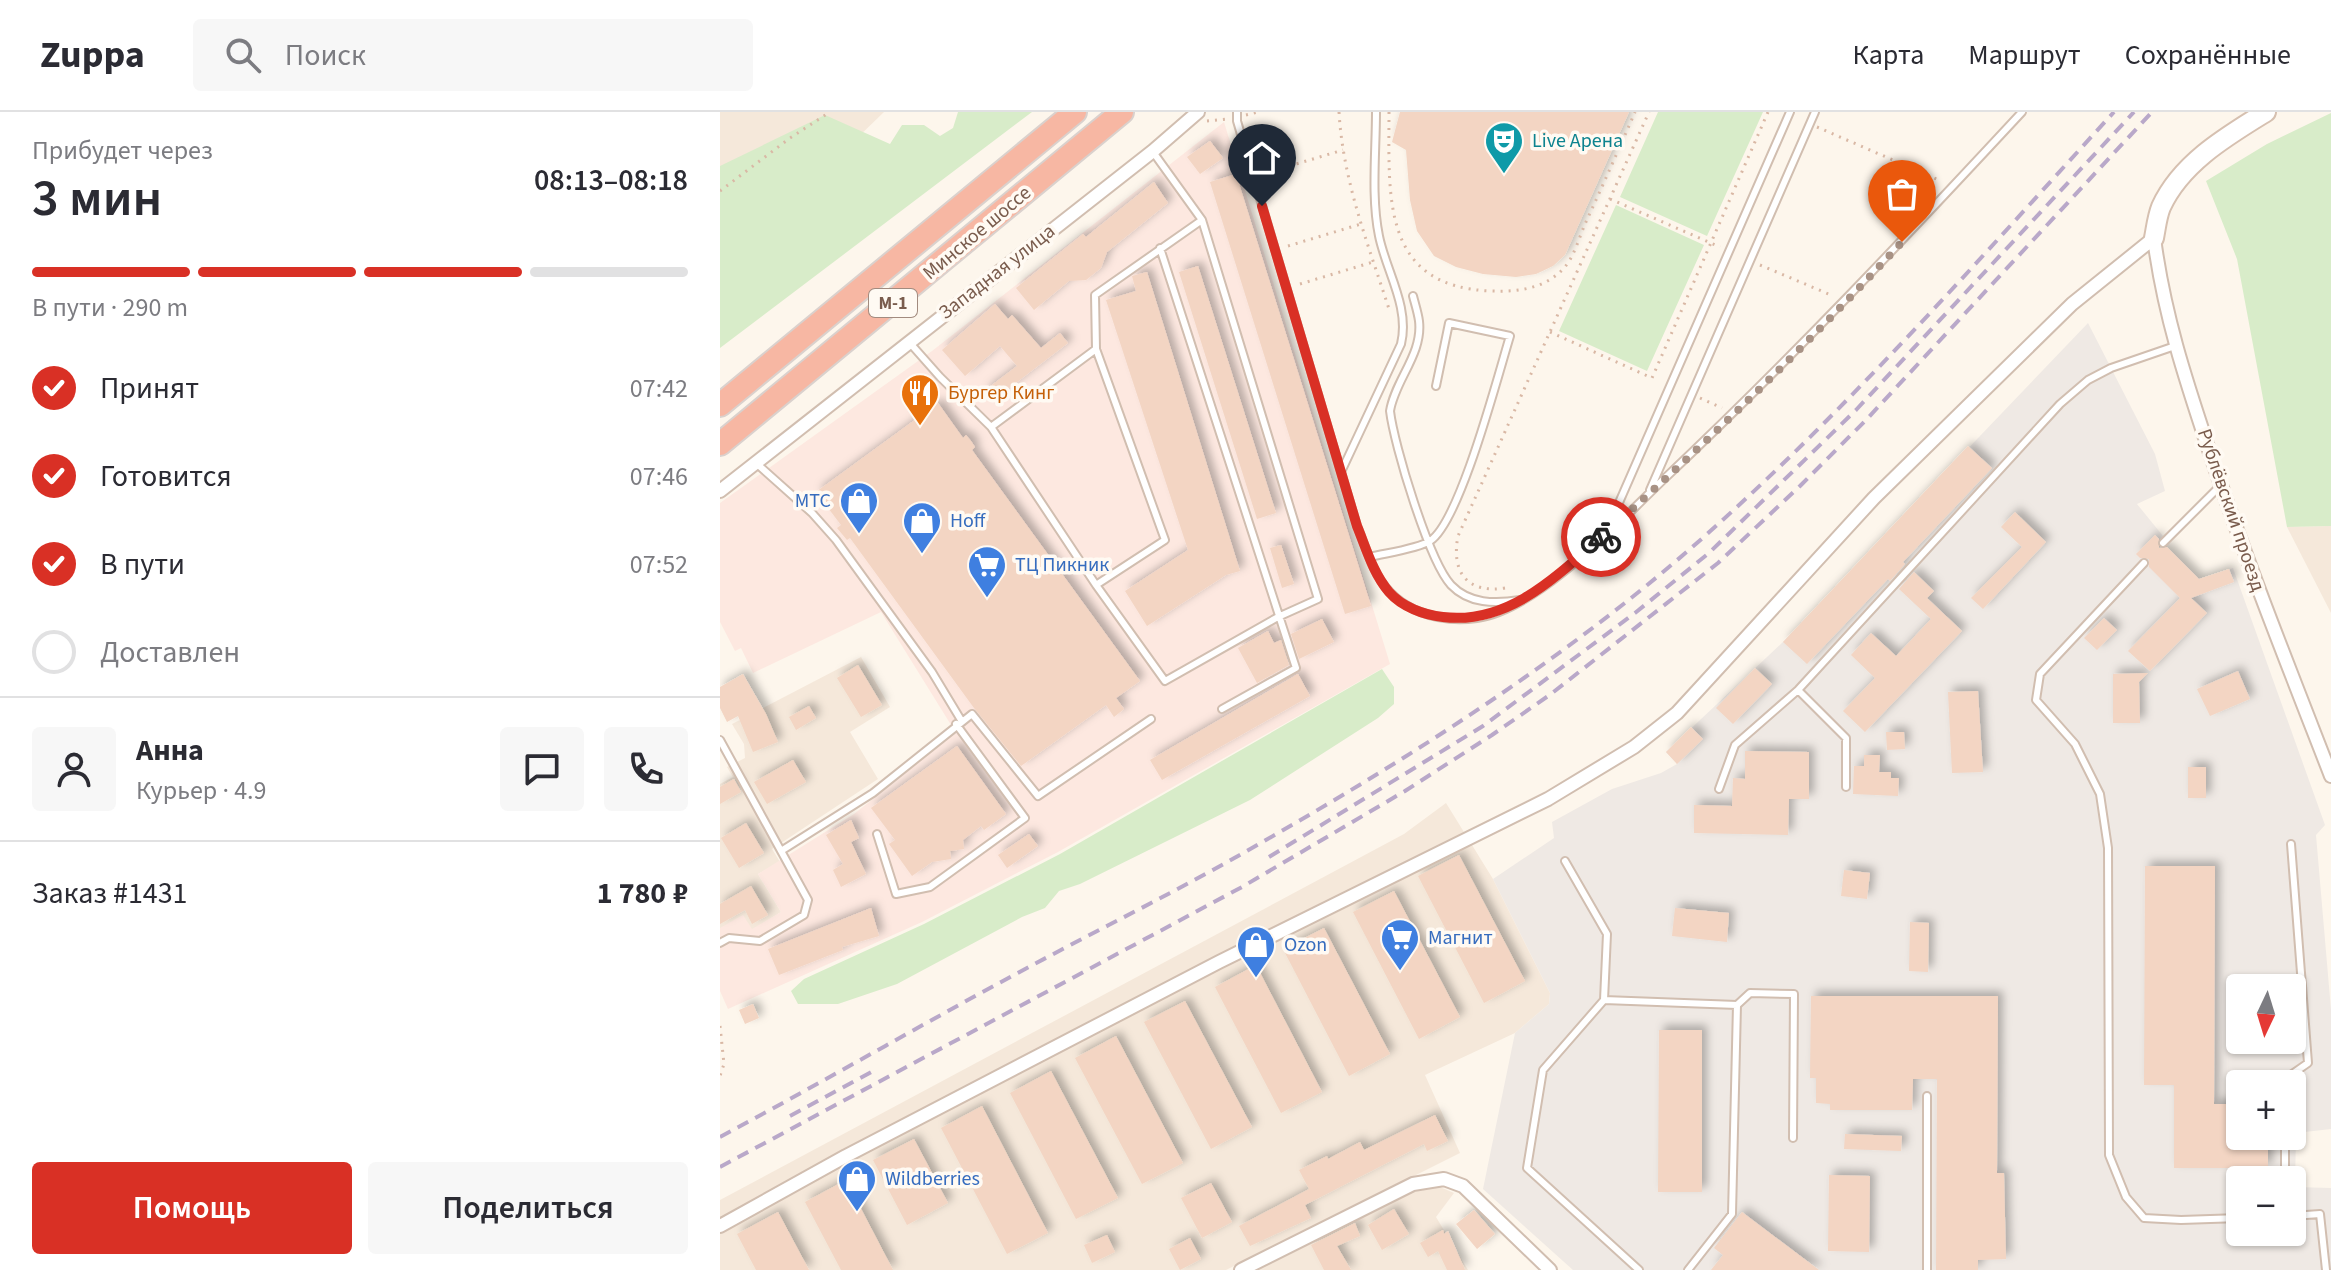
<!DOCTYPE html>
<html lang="ru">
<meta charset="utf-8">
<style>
body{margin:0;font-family:"Source Sans 3",sans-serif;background:#f7f7f7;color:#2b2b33;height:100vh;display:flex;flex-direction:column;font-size:30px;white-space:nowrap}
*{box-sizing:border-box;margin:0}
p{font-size:26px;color:#7c7c81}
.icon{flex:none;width:44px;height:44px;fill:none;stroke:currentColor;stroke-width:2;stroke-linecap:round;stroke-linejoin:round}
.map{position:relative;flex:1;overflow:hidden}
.side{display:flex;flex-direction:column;background:#fff;width:720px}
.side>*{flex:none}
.needle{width:52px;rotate:184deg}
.buttons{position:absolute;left:1506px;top:862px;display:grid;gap:16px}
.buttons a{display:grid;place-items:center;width:80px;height:80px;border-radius:8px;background:#fff;box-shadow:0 2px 6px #0004;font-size:40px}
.pin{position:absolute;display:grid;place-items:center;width:68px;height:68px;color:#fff;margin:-82px -34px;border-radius:50% 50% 50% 0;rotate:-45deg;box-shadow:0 0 8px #0007}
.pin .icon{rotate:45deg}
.courier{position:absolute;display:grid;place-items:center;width:80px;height:80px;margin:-40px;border:6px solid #d93025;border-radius:50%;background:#fff;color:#222;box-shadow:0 2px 10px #0007}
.head em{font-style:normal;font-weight:600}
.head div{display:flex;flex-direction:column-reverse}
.head{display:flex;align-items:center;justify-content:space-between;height:136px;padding:0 32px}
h1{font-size:52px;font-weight:600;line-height:60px}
.bar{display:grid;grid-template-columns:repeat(4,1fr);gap:12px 8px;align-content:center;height:96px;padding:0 32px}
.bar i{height:10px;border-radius:6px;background:#e1e1e2}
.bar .current{background:#d93025}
.bar p{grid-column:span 4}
.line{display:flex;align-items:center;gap:20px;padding:0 32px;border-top:2px solid #e1e1e2}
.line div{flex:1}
.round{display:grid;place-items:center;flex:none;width:84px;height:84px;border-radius:8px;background:#f7f7f7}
ol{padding:0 32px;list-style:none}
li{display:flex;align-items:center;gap:24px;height:88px}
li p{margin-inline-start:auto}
li .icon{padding:8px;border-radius:50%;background:#d93025;color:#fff;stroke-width:4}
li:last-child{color:#7c7c81}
li i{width:44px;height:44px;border:4px solid #e1e1e2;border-radius:50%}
.button{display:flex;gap:16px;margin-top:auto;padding:16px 32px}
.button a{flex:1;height:92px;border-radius:8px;background:#d93025;color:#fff;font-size:32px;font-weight:600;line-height:92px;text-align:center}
.button a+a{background:#f7f7f7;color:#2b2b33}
header{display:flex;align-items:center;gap:48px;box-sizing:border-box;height:112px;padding:0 40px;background:#fff;border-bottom:2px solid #e1e1e2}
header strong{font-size:38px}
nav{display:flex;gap:44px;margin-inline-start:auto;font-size:28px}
.search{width:560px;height:72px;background:#f7f7f7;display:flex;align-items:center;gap:20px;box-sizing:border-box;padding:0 28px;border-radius:8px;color:#7c7c81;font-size:30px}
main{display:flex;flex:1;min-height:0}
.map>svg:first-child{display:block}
</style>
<header>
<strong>Zuppa</strong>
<div class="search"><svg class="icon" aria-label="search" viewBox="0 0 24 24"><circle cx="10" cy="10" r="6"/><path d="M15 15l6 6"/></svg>Поиск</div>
<nav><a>Карта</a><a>Маршрут</a><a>Сохранённые</a></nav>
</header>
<main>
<section class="side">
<div class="head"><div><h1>3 мин</h1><p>Прибудет через</p></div><em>08:13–08:18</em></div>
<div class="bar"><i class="current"></i><i class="current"></i><i class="current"></i><i></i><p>В пути · 290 m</p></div>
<ol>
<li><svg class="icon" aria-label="check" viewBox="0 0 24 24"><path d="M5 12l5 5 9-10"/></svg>Принят<p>07:42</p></li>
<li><svg class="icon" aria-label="check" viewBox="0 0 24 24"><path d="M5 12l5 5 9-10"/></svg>Готовится<p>07:46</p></li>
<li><svg class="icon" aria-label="check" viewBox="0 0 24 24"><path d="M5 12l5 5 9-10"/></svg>В пути<p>07:52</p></li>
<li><i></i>Доставлен</li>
</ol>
<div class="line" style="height:144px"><a class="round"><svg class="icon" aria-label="person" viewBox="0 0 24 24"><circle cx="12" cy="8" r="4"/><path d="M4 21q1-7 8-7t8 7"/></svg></a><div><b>Анна</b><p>Курьер · 4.9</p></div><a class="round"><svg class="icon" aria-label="chat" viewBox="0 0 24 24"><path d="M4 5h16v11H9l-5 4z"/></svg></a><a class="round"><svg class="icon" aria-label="phone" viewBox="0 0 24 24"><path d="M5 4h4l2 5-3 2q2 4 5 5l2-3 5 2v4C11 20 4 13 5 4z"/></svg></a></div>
<div class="line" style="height:104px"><div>Заказ #1431</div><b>1 780 ₽</b></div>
<div class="button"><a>Помощь</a><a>Поделиться</a></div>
</section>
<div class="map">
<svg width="1611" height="1158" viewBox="0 0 1611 1158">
<defs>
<filter id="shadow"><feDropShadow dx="5" dy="-5" stdDeviation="4" flood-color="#0004"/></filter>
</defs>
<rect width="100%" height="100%" fill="#fdf6ec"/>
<path fill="#f5e8da" d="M0 0H164L0 159Z
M1611 414V501L1567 415Z
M141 545 170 595 130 620 158 667 52 737 60 750 38 762 61 800 32 818 0 816V672L13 665 7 655 25 646 24 632 12 612Z
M726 691 773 767 830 881 829 892 795 921 705 963 740 1041 506 1158H0V1088L684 722Z
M720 1075 734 1081 716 1105 748 1158H537L693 1080Z"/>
<path fill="#fde8e0" d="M504 10 670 552 338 740 202 810 8 897 0 879V816L23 803 32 817 61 800 38 762 134 702 236 621 161 500 33 561 21 536 15 539 0 510V391L212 239Z"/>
<path fill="#efe9e4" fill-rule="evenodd" d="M1368 211 1435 342 1445 379 1417 392 1443 424 1440 428 1477 465 1481 467 1513 456 1605 713 1596 723 1611 898V1017L1576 1021 1575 1075 1611 1076V1158H853L763 1077 795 921 829 892 830 881 773 767 834 726 832 710 892 677 941 661 957 652 946 640 1063 530ZM1520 876H1572V928H1520ZM1520 972H1572V1024H1520ZM1520 1068H1572V1120H1520Z"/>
<path fill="#d8ecc9" d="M238 0H312L0 236V54L105 3 170 32 182 13H204L220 24 233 16Z
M938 0H1043L987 124 900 85Z
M1611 1V414L1567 415 1517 147 1486 69 1547 32Z
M896 93 984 133 927 259 839 219Z
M662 557 674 575V592L658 606 530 688 360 772 339 779 325 796 302 805 177 872 118 892H78L71 879 84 867 204 812 340 742Z"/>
<path fill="#f3d5c3" filter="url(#shadow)" d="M680 0H909L845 143 833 154 816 162 796 165 763 162 736 155 714 144 697 119 690 88 686 38 672 30Z
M490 29 503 46 480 62 467 45Z
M516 62 651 494 625 502 490 70Z
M434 70 448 91 387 140 381 156 366 168 349 169 314 198 296 176 363 122 366 125Z
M478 154 556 401 537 407 459 160Z
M427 160 520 459 506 463 427 514 405 479 468 438 386 188 416 179 412 164Z
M275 192 288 207 292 203 321 236 340 221 348 231 272 289 264 279 297 254 280 234 245 264 222 238Z
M218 291 243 326 246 323 251 329 255 335 252 338 420 569 396 586 404 597 394 605 386 593 301 654 254 596 130 426 127 428 117 416 121 413 96 380Z
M1248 334 1272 356 1183 450 1185 452 1170 469 1168 467 1087 552 1063 530Z
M1295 400 1326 430 1263 497 1251 486 1302 435 1281 415Z
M1435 423 1439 427V436L1447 435 1479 467 1509 457 1514 470 1471 486 1487 501 1430 559 1408 539 1460 486 1429 455V447L1420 446 1416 442Z
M561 433 574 472 562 476 550 436Z
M1194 460 1214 479 1207 486 1242 519 1145 620 1123 599 1155 566 1131 543 1151 521 1176 544 1211 507 1179 477Z
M1384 506 1397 518 1377 538 1364 526Z
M602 507 614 530 579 547 571 522Z
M548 519 554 531 561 528 569 553 537 571 518 536Z
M138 553 162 593 141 605 117 566Z
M1035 556 1052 572 1013 612 996 596Z
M1518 559 1530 587 1490 604 1477 577Z
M1428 561 1419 570 1420 611H1393V562Z
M23 562 46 602 58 630 33 640 18 604 7 610 0 596V575Z
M578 562 590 584 442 668 430 648Z
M1258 579 1263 660 1232 661 1228 580Z
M89 594 96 606 76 618 69 605Z
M971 615 983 627 957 652 946 640Z
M1166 620H1184L1185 637 1167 638Z
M237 634 286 702 264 718 261 714 243 728 244 737 230 739 231 747 212 750 192 764 169 732 175 728 151 696Z
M1025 639 1089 640V687H1069L1068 723 974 721V693L1012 694 1013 666 1025 667Z
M1144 643H1160L1159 660H1171V666H1179L1178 684 1133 682 1134 654H1144Z
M73 648 86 670 47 692 34 670Z
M1468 655H1486V686H1468Z
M14 667 21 680 0 692V675Z
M131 708 139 726 131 730 146 762 121 775 113 758 123 752 106 723Z
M26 711 44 741 19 756 1 726Z
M309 722 318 734 287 756 278 743Z
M739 743 805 869 764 891 698 764Z
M1425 754H1495L1494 992H1520V1024H1548V1056H1454V973H1424Z
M1124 758 1150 761 1147 787 1121 784Z
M31 774 48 803 32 812 25 798 0 812V792Z
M674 779 740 905 699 927 633 800Z
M151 796 159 824 122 835 123 838 59 863 48 837Z
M955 796 1009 801 1007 830 952 824Z
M1190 810 1209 811 1208 860 1189 859Z
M604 816 670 942 629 964 563 837Z
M536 853 602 980 561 1001 495 875Z
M1091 884H1278L1277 1061H1284L1286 1147 1258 1148V1158H1216L1217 967H1193L1192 998H1110V992L1096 991V966H1090Z
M465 889 532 1015 491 1037 424 910Z
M33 892 39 906 25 912 19 898Z
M939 918H982V1080H938Z
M396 924 463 1051 422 1072 355 946Z
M331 959 398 1086 356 1107 290 981Z
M262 994 328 1121 287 1142 221 1016Z
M715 1003 728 1029 707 1039 704 1032 585 1093 591 1106 530 1134 519 1114 589 1077 579 1058 607 1044 608 1047 640 1030 644 1038Z
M1125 1022 1182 1024 1181 1039 1124 1037Z
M194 1027 228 1091 187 1113 153 1048Z
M1109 1063 1150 1064 1149 1140 1108 1139Z
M126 1068 173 1158H121L85 1090Z
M491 1071 512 1110 482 1126 461 1086Z
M674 1097 689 1122 662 1138 648 1113Z
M754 1098 775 1122 757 1137 736 1112Z
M58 1100 89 1158H36L17 1122Z
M1022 1100 1099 1158H991L1003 1143 994 1136Z
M635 1111 640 1124 617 1134 631 1158H604L591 1133Z
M723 1118 724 1122 728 1119 745 1158H727L718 1139 708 1145 700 1131Z
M387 1123 395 1140 372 1151 364 1133Z
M470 1126 481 1147 460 1158 449 1137Z"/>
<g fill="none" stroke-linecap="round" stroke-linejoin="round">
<g stroke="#d1beb0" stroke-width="10">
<path id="lane" d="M517 0V9L637 414C644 430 649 449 658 464 678 499 718 511 757 506 817 498 900 409 944 367 1069 249 1185 126 1302 0
M440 136 576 556 502 597
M693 184C695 192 698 201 699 209 703 242 675 268 670 299 674 333 709 449 731 473 749 492 775 492 800 488
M189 230 220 265 271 315 376 473 445 569 558 505 598 487 482 108 433 40
M376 237 375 183 482 108
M271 315 376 237 445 428 376 473
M36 351 92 401 116 428 212 560 241 608
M621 360 681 232C690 195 666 159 659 124 651 85 656 40 656 0
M930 378 1095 0
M887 418 1070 0
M1443 431 1501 373
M650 445C666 441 697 437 710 429 740 410 778 263 790 224L729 211 716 274
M1424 451 1320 562 1316 588 1355 632 1380 682 1388 736 1389 1043 1406 1085 1424 1106 1461 1108 1520 1106
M1078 578 1126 626V675
M0 628 88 788 84 803 40 829 9 826 0 831
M999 677 1015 633 1078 578 1340 292 1368 268 1391 256 1455 234
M157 722 176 782 210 775 305 706 236 612
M61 739 153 681 252 602 318 684 431 607
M845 749 887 822 884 888
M1565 972V967L1588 951 1571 732
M1565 1068V1024
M1572 1104 1600 1102 1606 1158
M919 1158 807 1056 823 958 884 888 1017 893
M968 1158 1012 1102 1017 893 1030 881 1074 882 1073 1026
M1207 1158V984"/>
</g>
<g stroke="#d1beb0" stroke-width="16">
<path id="street" d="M1434 126C1444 202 1465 266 1489 338 1526 448 1569 556 1611 664
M0 379 433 39 478 0
M0 1114 126 1044 499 850 828 687 914 635 957 601 1154 386 1352 192 1434 126
M521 1158 693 1072 724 1067 743 1074 830 1158"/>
</g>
<g stroke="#d6c0b0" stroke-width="22">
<path id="secondary" d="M1434 126C1436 116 1437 105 1441 95 1461 51 1507 24 1546 0"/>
</g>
<g stroke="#dad1cd" stroke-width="26">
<path id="highway" d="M0 293 355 0
M0 332 402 0"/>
</g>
<path stroke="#d9b8a5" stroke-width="3" stroke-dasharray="2 6" stroke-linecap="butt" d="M619 0C623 69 648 132 669 197
M669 0C669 85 661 175 771 179 797 180 825 177 844 156 854 145 859 126 865 112 882 75 899 37 915 0
M526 3 538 0
M487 9 507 7
M1097 15 1219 68
M546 61 623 38
M0 79 70 26 110 0
M890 87 1000 135
M568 134 641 112
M1040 153 1111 183
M580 172 653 150
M830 220 932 266 1048 0
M980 286 1002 296
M785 476C747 482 731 460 738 424L929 0
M0 914 4 952 0 964"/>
<use href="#lane" stroke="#fff" stroke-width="6"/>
<use href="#street" stroke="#fff" stroke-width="12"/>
<use href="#secondary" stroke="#fff" stroke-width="18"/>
<use href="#highway" stroke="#f7b7a3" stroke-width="22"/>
<path stroke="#b9a8c9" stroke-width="4" stroke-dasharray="12 8" stroke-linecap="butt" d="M549 745 763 614 915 501 989 441 1136 298 1414 0
M70 1004 155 958
M0 1025C103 970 204 911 307 856 374 820 443 786 509 749 676 655 842 551 986 423 1132 293 1262 144 1394 0
M0 1055 522 775 685 679 772 623 831 582 998 451 1080 374 1146 308 1432 0"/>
</g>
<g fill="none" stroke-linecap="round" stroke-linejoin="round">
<path stroke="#a89285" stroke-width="8" stroke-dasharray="0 14.4" d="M881 425C986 332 1087 233 1182 130"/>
<path stroke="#d93025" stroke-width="10" d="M542 94 637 414C646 436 653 461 669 480 682 495 704 503 723 505 788 513 836 465 881 425"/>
</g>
<defs>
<g id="theatre-pin" transform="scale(2)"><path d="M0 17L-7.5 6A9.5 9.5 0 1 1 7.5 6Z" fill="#0f9aa8" stroke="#fffaf3"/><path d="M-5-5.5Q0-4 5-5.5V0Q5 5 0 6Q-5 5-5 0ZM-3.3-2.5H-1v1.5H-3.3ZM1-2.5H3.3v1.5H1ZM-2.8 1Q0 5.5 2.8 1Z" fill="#fff"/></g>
<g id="restaurant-pin" transform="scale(2)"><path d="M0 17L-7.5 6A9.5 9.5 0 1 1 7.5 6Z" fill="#e8710a" stroke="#fffaf3"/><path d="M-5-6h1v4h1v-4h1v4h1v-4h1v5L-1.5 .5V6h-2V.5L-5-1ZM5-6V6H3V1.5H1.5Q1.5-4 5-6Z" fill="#fff"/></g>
<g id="shop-pin" transform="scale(2)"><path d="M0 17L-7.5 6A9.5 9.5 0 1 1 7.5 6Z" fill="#3f7fe0" stroke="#fffaf3"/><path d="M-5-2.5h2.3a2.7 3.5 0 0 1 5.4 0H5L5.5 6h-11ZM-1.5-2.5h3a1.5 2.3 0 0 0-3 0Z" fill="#fff"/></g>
<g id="supermarket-pin" transform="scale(2)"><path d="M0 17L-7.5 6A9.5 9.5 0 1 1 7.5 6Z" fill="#3f7fe0" stroke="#fffaf3"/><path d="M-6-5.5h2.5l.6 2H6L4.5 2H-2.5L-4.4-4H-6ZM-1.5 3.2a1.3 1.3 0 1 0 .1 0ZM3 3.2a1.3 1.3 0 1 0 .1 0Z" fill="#fff"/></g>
</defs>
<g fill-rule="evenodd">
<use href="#theatre-pin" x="784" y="29"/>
<use href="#restaurant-pin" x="200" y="281"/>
<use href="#shop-pin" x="139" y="389"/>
<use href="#shop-pin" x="202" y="409"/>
<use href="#supermarket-pin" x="267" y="453"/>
<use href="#supermarket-pin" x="680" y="826"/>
<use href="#shop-pin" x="536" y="833"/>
<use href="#shop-pin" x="137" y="1067"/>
</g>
<g text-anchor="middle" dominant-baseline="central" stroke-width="7" stroke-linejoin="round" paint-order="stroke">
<rect fill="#fffaf3" stroke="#a28b7f" stroke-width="2" x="149" y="177" width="48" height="28" rx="6"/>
<g font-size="18" font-weight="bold" fill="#7a5c4d">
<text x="173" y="191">М-1</text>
</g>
<g font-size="20" fill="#0d838f" stroke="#fffaf3" text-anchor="start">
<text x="812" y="29">Live Арена</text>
</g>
<g font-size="20" fill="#7a5c4d" stroke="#fffaf3">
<text transform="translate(257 121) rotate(-40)">Минское шоссе</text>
<text transform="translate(277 160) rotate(-38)">Западная улица</text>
<text transform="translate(1511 398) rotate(71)">Рублёвский проезд</text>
</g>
<g font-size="20" fill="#c56008" stroke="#fffaf3" text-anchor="start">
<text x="228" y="281">Бургер Кинг</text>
</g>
<g font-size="20" fill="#366cbe" stroke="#fffaf3" text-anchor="start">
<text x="111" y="389" text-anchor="end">МТС</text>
<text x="230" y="409">Hoff</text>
<text x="295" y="453">ТЦ Пикник</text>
<text x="708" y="826">Магнит</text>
<text x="564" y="833">Ozon</text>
<text x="165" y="1067">Wildberries</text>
</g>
</g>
</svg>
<div class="buttons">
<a><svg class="needle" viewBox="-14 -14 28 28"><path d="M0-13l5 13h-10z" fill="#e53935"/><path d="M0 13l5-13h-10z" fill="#7c7c81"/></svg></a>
<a>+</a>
<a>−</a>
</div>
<div class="pin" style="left:1182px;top:130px;background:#ea580c"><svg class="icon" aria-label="bag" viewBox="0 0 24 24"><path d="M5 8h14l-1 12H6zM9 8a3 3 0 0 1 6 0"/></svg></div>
<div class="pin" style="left:542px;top:94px;background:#1f2937"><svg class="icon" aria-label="home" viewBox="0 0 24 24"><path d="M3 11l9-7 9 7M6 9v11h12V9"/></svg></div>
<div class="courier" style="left:881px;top:425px"><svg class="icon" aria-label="bike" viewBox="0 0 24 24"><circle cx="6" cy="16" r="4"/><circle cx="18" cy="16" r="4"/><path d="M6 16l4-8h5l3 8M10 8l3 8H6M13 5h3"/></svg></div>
</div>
</main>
